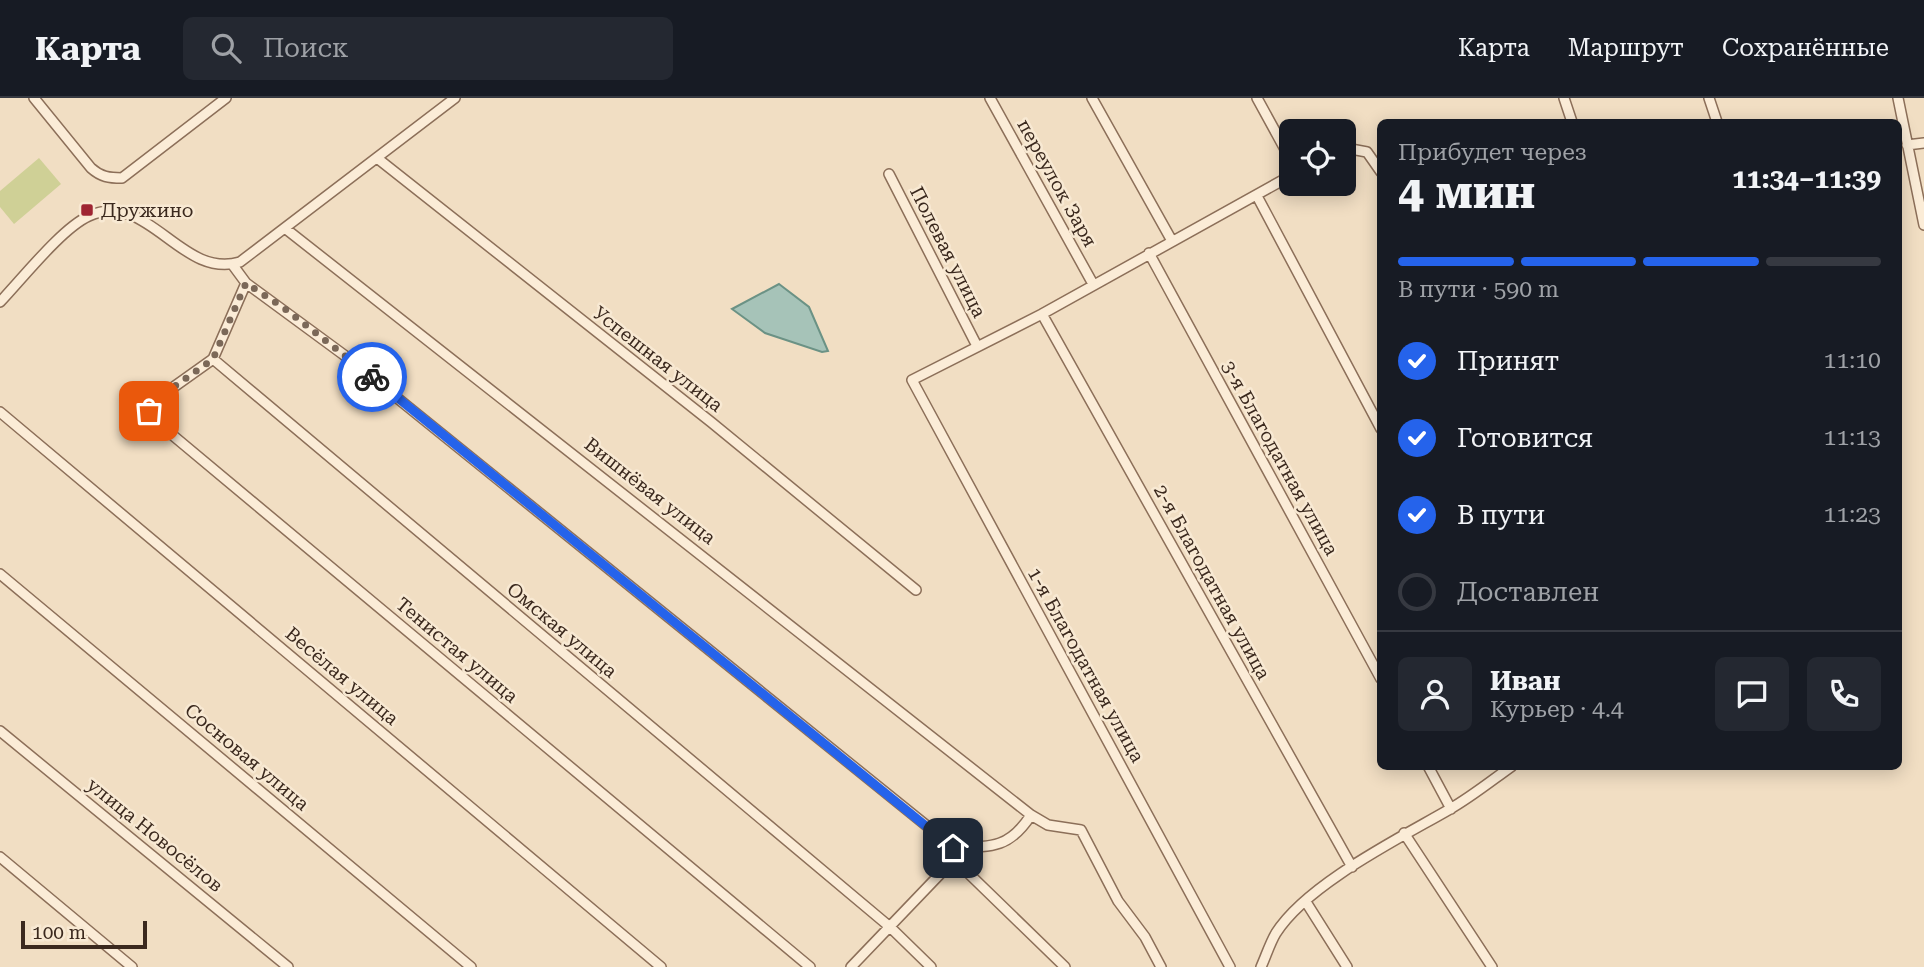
<!DOCTYPE html>
<html lang="ru">
<meta charset="utf-8">
<style>
body{margin:0;font-family:"Roboto Serif",serif;background:#242831;color:#f1f3f6;height:100vh;display:flex;flex-direction:column;font-size:26px;white-space:nowrap}
*{box-sizing:border-box;margin:0}
p{font-size:23px;color:#9ea1a6}
.icon{flex:none;width:38px;height:38px;fill:none;stroke:currentColor;stroke-width:2;stroke-linecap:round;stroke-linejoin:round}
.map{position:relative;flex:1;overflow:hidden}
.details{position:absolute;left:1377px;top:21px;width:525px;height:651px;display:flex;flex-direction:column;background:#171b24;border-radius:10px;box-shadow:0 4px 18px #0003}
.details>*{flex:none}
.controls{position:absolute;left:1279px;top:21px;display:grid;gap:14px}
.controls a{display:grid;place-items:center;width:77px;height:77px;border-radius:10px;background:#171b24;box-shadow:0 4px 18px #0003;font-size:35px}
.scale{position:absolute;left:21px;bottom:18px;width:126px;box-sizing:border-box;padding-left:7px;border:4px solid #3b291e;border-top:0;font-size:19px;line-height:24px;white-space:nowrap;color:#3b291e;-webkit-text-stroke:5px #f8e9d3;paint-order:stroke}
.pin{position:absolute;display:grid;place-items:center;width:60px;height:60px;color:#fff;margin:-30px;border-radius:14px;box-shadow:0 4px 10px #0006}
.courier{position:absolute;display:grid;place-items:center;width:70px;height:70px;margin:-35px;border:5px solid #2563eb;border-radius:50%;background:#fff;color:#222;box-shadow:0 2px 9px #0007}
.head em{font-style:normal;font-weight:700}
.head div{display:flex;flex-direction:column-reverse}
.head{display:flex;align-items:center;justify-content:space-between;height:119px;padding:0 21px}
h1{font-size:46px;font-weight:700;line-height:52px}
.bar{display:grid;grid-template-columns:repeat(4,1fr);gap:10px 7px;align-content:center;height:84px;padding:0 21px}
.bar i{height:9px;border-radius:5px;background:#363941}
.bar .on{background:#2563eb}
.bar p{grid-column:span 4}
.line{display:flex;align-items:center;gap:18px;padding:0 21px;border-top:2px solid #363941}
.line div{flex:1}
.round{display:grid;place-items:center;flex:none;width:74px;height:74px;border-radius:10px;background:#242831}
ol{padding:0 21px;list-style:none}
li{display:flex;align-items:center;gap:21px;height:77px}
li p{margin-inline-start:auto}
li .icon{padding:7px;border-radius:50%;background:#2563eb;color:#fff;stroke-width:4}
li:last-child{color:#9ea1a6}
li i{width:38px;height:38px;border:4px solid #363941;border-radius:50%}
header{display:flex;align-items:center;gap:42px;box-sizing:border-box;height:98px;padding:0 35px;background:#171b24;border-bottom:2px solid #363941}
header strong{font-size:33px}
nav{display:flex;gap:38px;margin-inline-start:auto;font-size:24px}
.search{width:490px;height:63px;background:#242831;display:flex;align-items:center;gap:18px;box-sizing:border-box;padding:0 24px;border-radius:10px;color:#9ea1a6;font-size:26px}
.map>svg:first-child{display:block}
</style>
<header>
<strong>Карта</strong>
<div class="search"><svg class="icon" aria-label="search" viewBox="0 0 24 24"><circle cx="10" cy="10" r="6"/><path d="M15 15l6 6"/></svg>Поиск</div>
<nav><a>Карта</a><a>Маршрут</a><a>Сохранённые</a></nav>
</header>
<div class="map">
<svg width="1924" height="869" viewBox="0 0 1924 869">
<rect width="100%" height="100%" fill="#f1dec3"/>
<path fill="#cfd096" d="M39 60 61 86 14 126 0 109V93Z"/>
<path fill="#a6c3b8" stroke="#6b9285" stroke-width="2" d="M779 186 809 209 828 253 822 254 765 235 732 211Z"/>
<g fill="none" stroke-linecap="round" stroke-linejoin="round">
<g stroke="#8c6f59" stroke-width="12">
<path id="minor" d="M34 0 91 70C101 79 109 80 122 80L226 0
M990 0 1093 186
M1092 0 1172 143
M1257 0 1292 64
M1564 0 1572 24
M1709 0 1717 24
M1898 0 1924 127
M1907 47 1924 45
M1344 54 1351 51 1367 54 1381 74
M377 60 711 324 916 492
M889 76 977 248
M1257 98 1381 331
M286 131 1031 717
M1149 155 1381 581
M232 166 246 185 344 257 953 749 963 770 1065 869
M246 185 213 261 154 303 149 313 152 320 810 869
M0 204C22 181 62 130 89 118 148 91 181 182 240 164L455 0
M1042 216 1352 769
M213 261 890 829 931 869
M0 314 661 869
M0 476 471 869
M0 633 288 869
M1428 668 1451 711
M1404 735 1492 869
M0 759 132 869
M1306 804 1347 869
M851 869 942 774 946 759 953 749C991 749 1009 751 1031 717L1048 727 1081 732 1118 803 1145 839 1161 869
M1230 869 912 282 1042 216 1292 77
M1261 869C1266 858 1270 845 1276 835 1307 786 1400 740 1450 711 1471 699 1491 683 1512 668"/>
</g>
<use href="#minor" stroke="#fbecd7" stroke-width="9"/>
</g>
<g fill="none" stroke-linecap="round" stroke-linejoin="round">
<path stroke="#7b6858" stroke-width="7" stroke-dasharray="0 12.6" d="M149 313 154 303 213 261 246 185 284 210 372 279"/>
<path stroke="#2563eb" stroke-width="9" d="M372 279 953 750"/>
</g>
<rect fill="#9f2532" stroke="#f8e9d3" stroke-width="2.5" x="80" y="105" width="14" height="14" rx="3.5"/>
<g text-anchor="middle" dominant-baseline="central" stroke-width="5" stroke-linejoin="round" paint-order="stroke">
<g font-size="19" fill="#3b291e" stroke="#f8e9d3">
<text transform="translate(1057 85) rotate(61)">переулок Заря</text>
<text transform="translate(948 154) rotate(63)">Полевая улица</text>
<text transform="translate(658 261) rotate(38)">Успешная улица</text>
<text transform="translate(1280 360) rotate(61)">3-я Благодатная улица</text>
<text transform="translate(650 393) rotate(38)">Вишнёвая улица</text>
<text transform="translate(1212 484) rotate(61)">2-я Благодатная улица</text>
<text transform="translate(562 532) rotate(40)">Омская улица</text>
<text transform="translate(457 552) rotate(40)">Тенистая улица</text>
<text transform="translate(1086 567) rotate(61)">1-я Благодатная улица</text>
<text transform="translate(342 578) rotate(40)">Весёлая улица</text>
<text transform="translate(247 659) rotate(40)">Сосновая улица</text>
<text transform="translate(155 737) rotate(39)">улица Новосёлов</text>
</g>
<g font-size="19" fill="#3b291e" stroke="#f8e9d3" text-anchor="start">
<text x="101" y="112">Дружино</text>
</g>
</g>
</svg>
<div class="controls">
<a><svg class="icon" aria-label="locate" viewBox="0 0 24 24"><circle cx="12" cy="12" r="6"/><path d="M12 2v4M12 18v4M2 12h4M18 12h4"/></svg></a>
</div>
<div class="scale">100 m</div>
<div class="pin" style="left:149px;top:313px;background:#ea580c"><svg class="icon" aria-label="bag" viewBox="0 0 24 24"><path d="M5 8h14l-1 12H6zM9 8a3 3 0 0 1 6 0"/></svg></div>
<div class="pin" style="left:953px;top:750px;background:#1f2937"><svg class="icon" aria-label="home" viewBox="0 0 24 24"><path d="M3 11l9-7 9 7M6 9v11h12V9"/></svg></div>
<div class="courier" style="left:372px;top:279px"><svg class="icon" aria-label="bike" viewBox="0 0 24 24"><circle cx="6" cy="16" r="4"/><circle cx="18" cy="16" r="4"/><path d="M6 16l4-8h5l3 8M10 8l3 8H6M13 5h3"/></svg></div>
<section class="details">
<div class="head"><div><h1>4 мин</h1><p>Прибудет через</p></div><em>11:34–11:39</em></div>
<div class="bar"><i class="on"></i><i class="on"></i><i class="on"></i><i></i><p>В пути · 590 m</p></div>
<ol>
<li><svg class="icon" aria-label="check" viewBox="0 0 24 24"><path d="M5 12l5 5 9-10"/></svg>Принят<p>11:10</p></li>
<li><svg class="icon" aria-label="check" viewBox="0 0 24 24"><path d="M5 12l5 5 9-10"/></svg>Готовится<p>11:13</p></li>
<li><svg class="icon" aria-label="check" viewBox="0 0 24 24"><path d="M5 12l5 5 9-10"/></svg>В пути<p>11:23</p></li>
<li><i></i>Доставлен</li>
</ol>
<div class="line" style="height:126px"><a class="round"><svg class="icon" aria-label="person" viewBox="0 0 24 24"><circle cx="12" cy="8" r="4"/><path d="M4 21q1-7 8-7t8 7"/></svg></a><div><b>Иван</b><p>Курьер · 4.4</p></div><a class="round"><svg class="icon" aria-label="chat" viewBox="0 0 24 24"><path d="M4 5h16v11H9l-5 4z"/></svg></a><a class="round"><svg class="icon" aria-label="phone" viewBox="0 0 24 24"><path d="M5 4h4l2 5-3 2q2 4 5 5l2-3 5 2v4C11 20 4 13 5 4z"/></svg></a></div>
</section>
</div>
